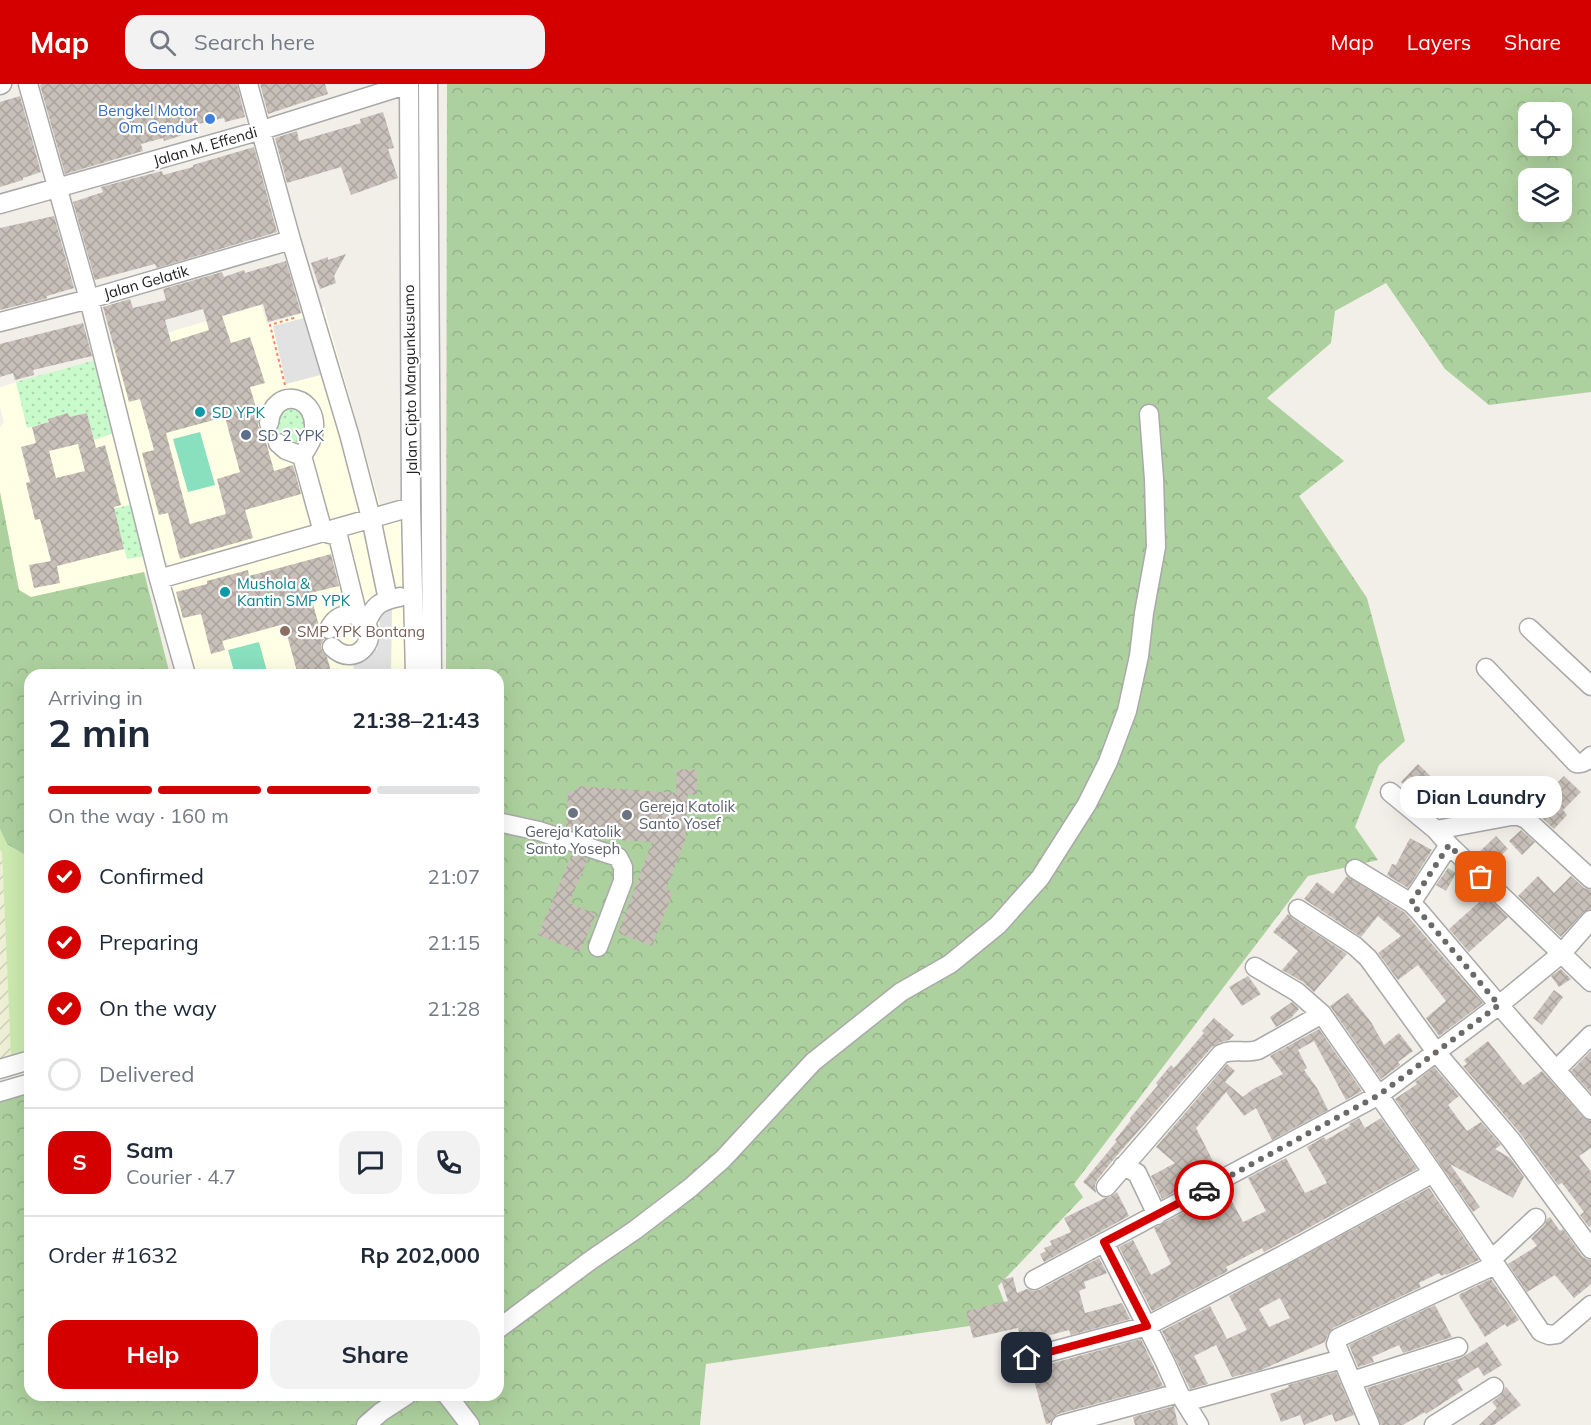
<!DOCTYPE html>
<meta charset="utf-8">
<style>
body{margin:0;font-family:Mulish,sans-serif;background:#f2f2f3;color:#1f2937;height:100vh;display:flex;flex-direction:column;font-size:22px;white-space:nowrap}
*{box-sizing:border-box;margin:0}
p{font-size:20px;color:#747a83}
.icon{flex:none;width:33px;height:33px;fill:none;stroke:currentColor;stroke-width:2;stroke-linecap:round;stroke-linejoin:round}
.map{position:relative;flex:1;overflow:hidden}
.panel{position:absolute;left:24px;top:585px;width:480px;height:732px;display:flex;flex-direction:column;background:#fff;border-radius:18px;box-shadow:0 6px 24px #0002}
.panel>*{flex:none}
.fabs{position:absolute;left:1518px;top:18px;display:grid;gap:12px}
.fabs a{display:grid;place-items:center;width:54px;height:54px;border-radius:12px;background:#fff;box-shadow:0 6px 24px #0002;font-size:30px}
.pin{position:absolute;display:grid;place-items:center;width:51px;height:51px;color:#fff;margin:-26px;border-radius:12px;box-shadow:0 3px 9px #0006}
.courier{position:absolute;display:grid;place-items:center;width:60px;height:60px;margin:-30px;border:4px solid #d40000;border-radius:50%;background:#fff;color:#222;box-shadow:0 2px 8px #0007}
.bubble{position:absolute;height:42px;border-radius:18px;background:#fff;box-shadow:0 6px 24px #0002;font-size:20px;font-weight:700;line-height:42px;text-align:center}
.headline em{font-style:normal;font-weight:700}
.headline div{display:flex;flex-direction:column-reverse}
.headline{display:flex;align-items:center;justify-content:space-between;height:102px;padding:0 24px}
h1{font-size:39px;font-weight:700;line-height:45px}
.bar{display:grid;grid-template-columns:repeat(4,1fr);gap:9px 6px;align-content:center;height:72px;padding:0 24px}
.bar i{height:8px;border-radius:4px;background:#e0e1e3}
.bar .active{background:#d40000}
.bar p{grid-column:span 4}
.line{display:flex;align-items:center;gap:15px;padding:0 24px;border-top:2px solid #e0e1e3}
.line div{flex:1}
.round{display:grid;place-items:center;flex:none;width:63px;height:63px;border-radius:18px;background:#f2f2f3}
ol{padding:0 24px;list-style:none}
li{display:flex;align-items:center;gap:18px;height:66px}
li p{margin-inline-start:auto}
li .icon{padding:6px;border-radius:50%;background:#d40000;color:#fff;stroke-width:4}
li:last-child{color:#747a83}
li i{width:33px;height:33px;border:3px solid #e0e1e3;border-radius:50%}
.primary-button{display:flex;gap:12px;margin-top:auto;padding:12px 24px}
.primary-button a{flex:1;height:69px;border-radius:18px;background:#d40000;color:#fff;font-size:24px;font-weight:700;line-height:69px;text-align:center}
.primary-button a+a{background:#f2f2f3;color:#1f2937}
header{display:flex;align-items:center;gap:36px;box-sizing:border-box;height:84px;padding:0 30px;background:#d40000;color:#fff}
header strong{font-size:28px}
nav{display:flex;gap:33px;margin-inline-start:auto;font-size:21px}
.search{width:420px;height:54px;background:#f2f2f3;display:flex;align-items:center;gap:15px;box-sizing:border-box;padding:0 21px;border-radius:18px;color:#747a83;font-size:22px}
.map>svg:first-child{display:block}
</style>
<header>
<strong>Map</strong>
<div class="search"><svg class="icon" aria-label="search" viewBox="0 0 24 24"><circle cx="10" cy="10" r="6"/><path d="M15 15l6 6"/></svg>Search here</div>
<nav><a>Map</a><a>Layers</a><a>Share</a></nav>
</header>
<div class="map">
<svg width="1591" height="1341" viewBox="0 0 1591 1341">
<defs>
<pattern id="farmland-furrows" width="10" height="10" patternUnits="userSpaceOnUse" patternTransform="scale(1.5)"><rect width="10" height="10" fill="#eef0d5"/><path d="M-1 1l2-2M0 10L10 0M9 11l2-2" fill="none" stroke="#ccceb7"/></pattern>
<pattern id="forest-crowns" width="20" height="18" patternUnits="userSpaceOnUse" patternTransform="scale(1.5)"><rect width="20" height="18" fill="#add19e"/><path d="M2 6a3 3 0 1 1 6 0M12 15a3 3 0 1 1 6 0" fill="none" stroke="#95b388"/></pattern>
<pattern id="park-dots" width="8" height="8" patternUnits="userSpaceOnUse" patternTransform="scale(1.5)"><rect width="8" height="8" fill="#c8facc"/><path d="M2 2h.1M6 6h.1" fill="none" stroke="#acd6af" stroke-width="1.8" stroke-linecap="round"/></pattern>
<pattern id="building-cross-hatch" width="8" height="8" patternUnits="userSpaceOnUse" patternTransform="scale(1.5)"><rect width="8" height="8" fill="#c7bfb8"/><path d="M0 0l8 8M0 8l8-8" fill="none" stroke="#aba49e"/></pattern>
</defs>
<rect width="100%" height="100%" fill="#f2efe9"/>
<path fill="#ffffe5" d="M261 221 267 240 324 223 382 428 176 487 164 476 109 266Z
M99 275 155 486 31 513 19 506 0 408V343L4 338 0 324V303Z
M407 431 405 591H177L153 503Z"/>
<path fill="url(#farmland-furrows)" d="M0 766 2 767 11 971 0 975Z"/>
<path fill="#cdebb0" d="M0 745 7 760 30 774V966L11 971 2 768 0 766Z"/>
<path fill="url(#forest-crowns)" fill-rule="evenodd" d="M447 0H1591V308L1489 321 1445 285 1386 199 1335 227 1331 259 1267 314 1344 377 1299 412 1367 514 1405 657 1379 681 1355 743 1378 776 1308 792 1074 1100 1083 1113 998 1202 1011 1236 706 1280 700 1341H0V1018L30 1008V1311H498V591H446ZM1528 28H1562V62H1528ZM1528 94H1562V128H1528Z
M0 408 19 506 31 513 144 488 170 591H30V774L7 760 0 745Z"/>
<path fill="url(#park-dots)" d="M99 275 117 348 94 356 87 329 69 333 67 330 48 335 49 338 27 344 16 298Z
M280 323 300 324 309 348 298 364 278 352 275 340Z
M138 419 151 471 127 475 118 442 100 428Z"/>
<path fill="#88e0be" d="M200 348 215 401 188 408 173 355Z
M259 558 268 591H235L228 566Z"/>
<path fill="#e2e2e2" d="M308 233 324 290 286 300 273 242Z
M392 524 391 591H355L353 580 363 578 377 565 380 551 379 528Z"/>
<path fill="url(#building-cross-hatch)" fill-rule="evenodd" d="M42 0H237L245 33 225 38 224 34 181 44 183 51 164 57 163 54 141 60 143 67 65 90 40 1Z
M260 0H325L328 10 268 30Z
M20 12 41 88 23 94V96L0 103V18Z
M383 28 394 64 388 65 398 94 351 111 341 83 287 99 275 54 297 47 299 57 361 39 360 35Z
M254 63 277 148 157 184 155 180 95 196 73 118 103 108 101 103 162 87 163 91 193 83V81Z
M54 132 74 204 47 212V214L45 215 0 226V144Z
M346 170 334 192 336 199 320 205 311 179 328 173V176Z
M286 177 301 229 268 238 263 220 222 232 231 259 250 253 265 299 250 303 259 334 258 342 261 346 265 350H272L266 358 274 387 293 381 301 410 245 426 253 454 180 475 168 429 159 431 142 369 154 366 140 315 129 318 103 223 130 215 133 224 166 216 163 205 222 188 224 193 244 186 245 189ZM203 225 209 246 171 258 165 236ZM225 333 240 388 217 395 226 430 190 440 166 349Z
M83 239 92 272 33 286 34 291 15 296 13 289 0 293V260Z
M68 329 69 333 87 329 96 364 105 361 121 421 114 423 124 465 57 482 60 499 34 504 29 481 51 477 40 435 35 436 26 399 30 398 21 363 36 359 32 343 49 338 48 335ZM78 360 85 387 56 394 49 367Z
M331 470 339 502 310 509 319 542V550L324 555 321 561 322 567 327 573 332 591H298L284 540 222 557 225 566 211 570 201 530 183 534 176 508 207 500V497L248 486 249 492Z
M1418 680 1448 709 1464 693 1475 704 1449 732 1439 734 1401 698Z
M677 685 697 686V711L688 710 685 757 666 805 673 808 652 862 618 849 652 758 599 755 566 744 568 707H577V702L676 709Z
M1564 692 1581 708 1563 726 1567 731 1554 745 1533 726 1518 720 1536 701 1546 710Z
M1521 746 1535 758 1522 771 1509 757Z
M1496 752 1508 765 1488 783 1476 771Z
M1410 754 1432 766 1408 804 1387 791 1392 780 1396 781Z
M572 770 588 775 569 819 596 830 580 868 538 851Z
M1448 784 1456 789 1446 807 1436 801Z
M1347 792 1404 828 1483 919 1439 952 1426 934 1446 917 1418 881 1398 896 1378 869 1401 852 1378 832 1361 853 1304 815 1317 798 1333 810Z
M1538 792 1554 809 1571 792 1584 804 1591 806V825L1583 829 1561 853 1518 812Z
M1486 812 1508 833 1469 868 1449 845Z
M1288 830 1292 834 1347 870 1314 908 1303 898 1282 886 1298 867 1273 848Z
M1561 885 1571 895 1559 903 1551 892Z
M1248 892 1261 910 1242 922 1229 903Z
M1554 906 1563 913 1542 941 1533 934Z
M1348 909 1371 938 1384 961 1399 949 1413 967 1398 978 1400 981 1381 995 1330 922Z
M1292 918 1299 925 1291 934 1276 943 1270 933Z
M1214 934 1234 951 1229 956 1221 958 1212 963 1113 1076 1097 1096 1095 1101 1096 1109 1083 1098 1117 1057 1115 1056 1131 1036 1130 1034 1158 1001 1156 999 1171 981 1174 984 1204 949 1202 947Z
M1319 945 1362 1007 1346 1016 1314 957 1298 966 1307 984 1304 986 1317 1004 1328 1026 1272 1056 1256 1024 1244 1032 1226 1008 1196 1044 1217 1085 1162 1115 1151 1092 1175 1079 1156 1063 1227 980 1235 987 1225 998 1243 1013 1253 1005 1283 990 1270 972Z
M1488 957 1523 1001 1542 987 1583 1033 1591 1037V1064L1579 1072 1591 1088V1142L1589 1143 1580 1131 1584 1128 1562 1099 1558 1101 1520 1049 1463 982 1467 980 1464 976Z
M1591 967V1009L1571 987Z
M1434 983 1459 1012 1448 1021 1467 1047 1481 1038 1501 1061 1495 1065 1510 1074 1524 1093 1513 1114 1450 1080 1480 1123 1473 1128 1395 1015 1417 1000 1415 998Z
M1359 1034 1365 1044 1381 1034 1417 1085 1264 1168 1262 1164 1226 1183 1228 1187 1152 1227 1119 1163 1133 1156 1151 1191 1171 1180 1154 1144 1226 1106 1243 1138 1266 1127 1248 1094 1286 1074 1305 1109 1327 1099 1307 1063 1324 1053 1326 1056 1350 1042 1349 1040Z
M1429 1104 1479 1176 1446 1191 1445 1190 1441 1192 1439 1189 1419 1199 1421 1203 1333 1244 1328 1250 1325 1258 1261 1286 1232 1293 1216 1261 1194 1272 1208 1300 1190 1305 1162 1247 1210 1222 1227 1255 1247 1246 1229 1212ZM1280 1214 1290 1234 1269 1243 1259 1225Z
M1117 1108 1129 1132 1044 1178 1040 1170 1046 1167 1044 1164 1052 1161 1050 1157 1071 1148 1064 1134 1105 1114 1110 1113Z
M1550 1133 1560 1147 1563 1145 1582 1172 1586 1175 1591 1176V1200L1574 1214 1555 1191 1527 1208 1508 1180 1537 1162 1531 1154 1544 1142 1547 1135Z
M1099 1174 1107 1189 1084 1198 1086 1204 1079 1207 1085 1229 1122 1219 1130 1235 1071 1251 1069 1246 1043 1253 1044 1258 1023 1264 1018 1244 973 1254 966 1227 1008 1217 1001 1196 1013 1193 1017 1209 1027 1205 1034 1207 1039 1206Z
M1491 1195 1519 1236 1507 1243 1505 1240 1485 1253 1459 1212 1460 1210Z
M1435 1221 1452 1253 1403 1269 1399 1261 1372 1273 1374 1278 1358 1283 1349 1261Z
M1141 1255 1163 1302 1058 1330 1053 1334 1050 1339 1046 1340 1031 1285Z
M1487 1258 1502 1281 1484 1292 1478 1283 1457 1296 1463 1306 1426 1330 1425 1328 1403 1341H1381L1367 1304 1461 1274Z
M1336 1288 1354 1331 1335 1338 1332 1330 1304 1341 1300 1331 1281 1338 1270 1310 1289 1303 1288 1301Z
M1506 1303 1521 1321 1494 1341H1479L1497 1324 1492 1318 1500 1312Z
M1174 1322 1178 1341H1135L1133 1333Z"/>
<g fill="none" stroke-linecap="round" stroke-linejoin="round">
<g stroke="#a9a9a9" stroke-width="21">
<path id="minor" d="M28 0 89 215 159 495 186 591
M248 0 291 156 349 350 371 434 388 516
M428 0 432 591
M0 1 2 0
M0 120 262 46 409 0 411 423 415 591
M0 238 89 215 291 156
M269 339C273 300 322 311 313 351 311 359 306 365 302 372L286 366 278 359
M302 372 323 448 338 452 358 533
M159 495 411 423
M366 540C374 521 379 517 400 513
M1529 544 1591 602
M329 545C333 537 338 532 347 531 351 530 356 531 360 534 384 551 356 587 332 563
M1486 584 1576 679C1583 680 1586 677 1591 672
M1390 708 1436 746 1449 761 1591 898
M498 738 539 747 618 773 623 783V797L598 863
M1436 746 1511 732H1519L1526 735 1591 795
M1355 785 1411 819 1419 827 1499 921 1591 1026
M1411 819 1449 761
M1298 825 1355 862 1368 874 1436 968 1511 1056 1591 1165
M1255 883 1297 908 1322 930 1433 1089 1541 1248 1549 1251 1557 1250 1591 1221
M0 985 30 976
M1556 986 1591 951
M0 1008 30 999
M1123 1082 1137 1089 1157 1131
M1106 1103 1221 970C1233 964 1245 970 1258 966L1322 930
M1104 1158 1165 1278 1179 1309 1199 1341
M1492 1175 1536 1134
M1034 1196 1379 1011 1499 921 1561 870 1591 836
M498 1245 591 1176 635 1146 690 1104 723 1075 813 978 901 908 950 880 998 841 1040 794 1087 720 1108 678 1127 627 1139 572 1144 529 1156 463 1154 395 1149 330
M1027 1274 1147 1242 1287 1169 1433 1089
M1352 1297 1458 1263
M447 1311 470 1341
M1185 1318 1342 1275
M366 1341 381 1328 407 1311
M1061 1341 1179 1309
M1370 1341 1336 1260 1338 1254 1495 1181
M1434 1341 1494 1303"/>
</g>
<path stroke="#fa8072" stroke-width="2" stroke-dasharray="3 3" stroke-linecap="butt" d="M285 301 270 241 297 233"/>
<use href="#minor" stroke="#fff" stroke-width="18"/>
</g>
<g fill="none" stroke-linecap="round" stroke-linejoin="round">
<path stroke="#6b6a68" stroke-width="6" stroke-dasharray="0 10.8" d="M1204 1106 1379 1011 1499 921 1426 835 1411 819 1449 761 1481 793"/>
<path stroke="#d40000" stroke-width="8" d="M1027 1274 1147 1242 1104 1158 1204 1106"/>
</g>
<circle fill="#3f7fe0" stroke="#fff" stroke-width="2" cx="210" cy="35" r="6"/>
<g fill="#0f9aa8" stroke="#fff" stroke-width="2">
<circle cx="200" cy="328" r="6"/>
<circle cx="225" cy="508" r="6"/>
</g>
<circle fill="#5c6f8a" stroke="#fff" stroke-width="2" cx="246" cy="351" r="6"/>
<circle fill="#8d6e63" stroke="#fff" stroke-width="2" cx="285" cy="547" r="6"/>
<g fill="#6b7280" stroke="#fff" stroke-width="2">
<circle cx="573" cy="729" r="6"/>
<circle cx="627" cy="731" r="6"/>
</g>
<g text-anchor="middle" dominant-baseline="central" stroke-width="4.5" stroke-linejoin="round" paint-order="stroke">
<g font-size="15" fill="#366cbe" stroke="#fff" text-anchor="end">
<text x="198" y="26">Bengkel Motor<tspan x="198" dy="17">Om Gendut</tspan></text>
</g>
<g font-size="15" fill="#222" stroke="#fff">
<text transform="translate(205 62) rotate(-16)">Jalan M. Effendi</text>
<text transform="translate(146 198) rotate(-16)">Jalan Gelatik</text>
<text transform="translate(410 296) rotate(-91)">Jalan Cipto Mangunkusumo</text>
</g>
<g font-size="15" fill="#0d838f" stroke="#fff" text-anchor="start">
<text x="212" y="328">SD YPK</text>
<text x="237" y="499">Mushola &amp;<tspan x="237" dy="17">Kantin SMP YPK</tspan></text>
</g>
<g font-size="15" fill="#4e5e75" stroke="#fff" text-anchor="start">
<text x="258" y="351">SD 2 YPK</text>
</g>
<g font-size="15" fill="#785e54" stroke="#fff" text-anchor="start">
<text x="297" y="547">SMP YPK Bontang</text>
</g>
<g font-size="15" fill="#5b616d" stroke="#fff" text-anchor="start">
<text x="639" y="722">Gereja Katolik<tspan x="639" dy="17">Santo Yosef</tspan></text>
<text x="573" y="747" text-anchor="middle">Gereja Katolik<tspan x="573" dy="17">Santo Yoseph</tspan></text>
</g>
</g>
</svg>
<div class="fabs">
<a><svg class="icon" aria-label="locate" viewBox="0 0 24 24"><circle cx="12" cy="12" r="6"/><path d="M12 2v4M12 18v4M2 12h4M18 12h4"/></svg></a>
<a><svg class="icon" aria-label="layers" viewBox="0 0 24 24"><path d="M12 4l9 5-9 5-9-5zM3 14l9 5 9-5"/></svg></a>
</div>
<div class="pin" style="left:1481px;top:793px;background:#ea580c"><svg class="icon" aria-label="bag" viewBox="0 0 24 24"><path d="M5 8h14l-1 12H6zM9 8a3 3 0 0 1 6 0"/></svg></div>
<div class="pin" style="left:1027px;top:1274px;background:#1f2937"><svg class="icon" aria-label="home" viewBox="0 0 24 24"><path d="M3 11l9-7 9 7M6 9v11h12V9"/></svg></div>
<div class="courier" style="left:1204px;top:1106px"><svg class="icon" aria-label="car" viewBox="0 0 24 24"><path d="M5 17H2v-5l4-1 3-4h7l3 4 3 1v5h-3M9 17h6M6 11h13"/><circle cx="7" cy="17" r="2"/><circle cx="17" cy="17" r="2"/></svg></div>
<div class="bubble" style="left:1400px;top:692px;width:162px">Dian Laundry</div>
<section class="panel">
<div class="headline"><div><h1>2 min</h1><p>Arriving in</p></div><em>21:38–21:43</em></div>
<div class="bar"><i class="active"></i><i class="active"></i><i class="active"></i><i></i><p>On the way · 160 m</p></div>
<ol>
<li><svg class="icon" aria-label="check" viewBox="0 0 24 24"><path d="M5 12l5 5 9-10"/></svg>Confirmed<p>21:07</p></li>
<li><svg class="icon" aria-label="check" viewBox="0 0 24 24"><path d="M5 12l5 5 9-10"/></svg>Preparing<p>21:15</p></li>
<li><svg class="icon" aria-label="check" viewBox="0 0 24 24"><path d="M5 12l5 5 9-10"/></svg>On the way<p>21:28</p></li>
<li><i></i>Delivered</li>
</ol>
<div class="line" style="height:108px"><b class="round" style="background:#d40000;color:#fff">S</b><div><b>Sam</b><p>Courier · 4.7</p></div><a class="round"><svg class="icon" aria-label="chat" viewBox="0 0 24 24"><path d="M4 5h16v11H9l-5 4z"/></svg></a><a class="round"><svg class="icon" aria-label="phone" viewBox="0 0 24 24"><path d="M5 4h4l2 5-3 2q2 4 5 5l2-3 5 2v4C11 20 4 13 5 4z"/></svg></a></div>
<div class="line" style="height:78px"><div>Order #1632</div><b>Rp 202,000</b></div>
<div class="primary-button"><a>Help</a><a>Share</a></div>
</section>
</div>
